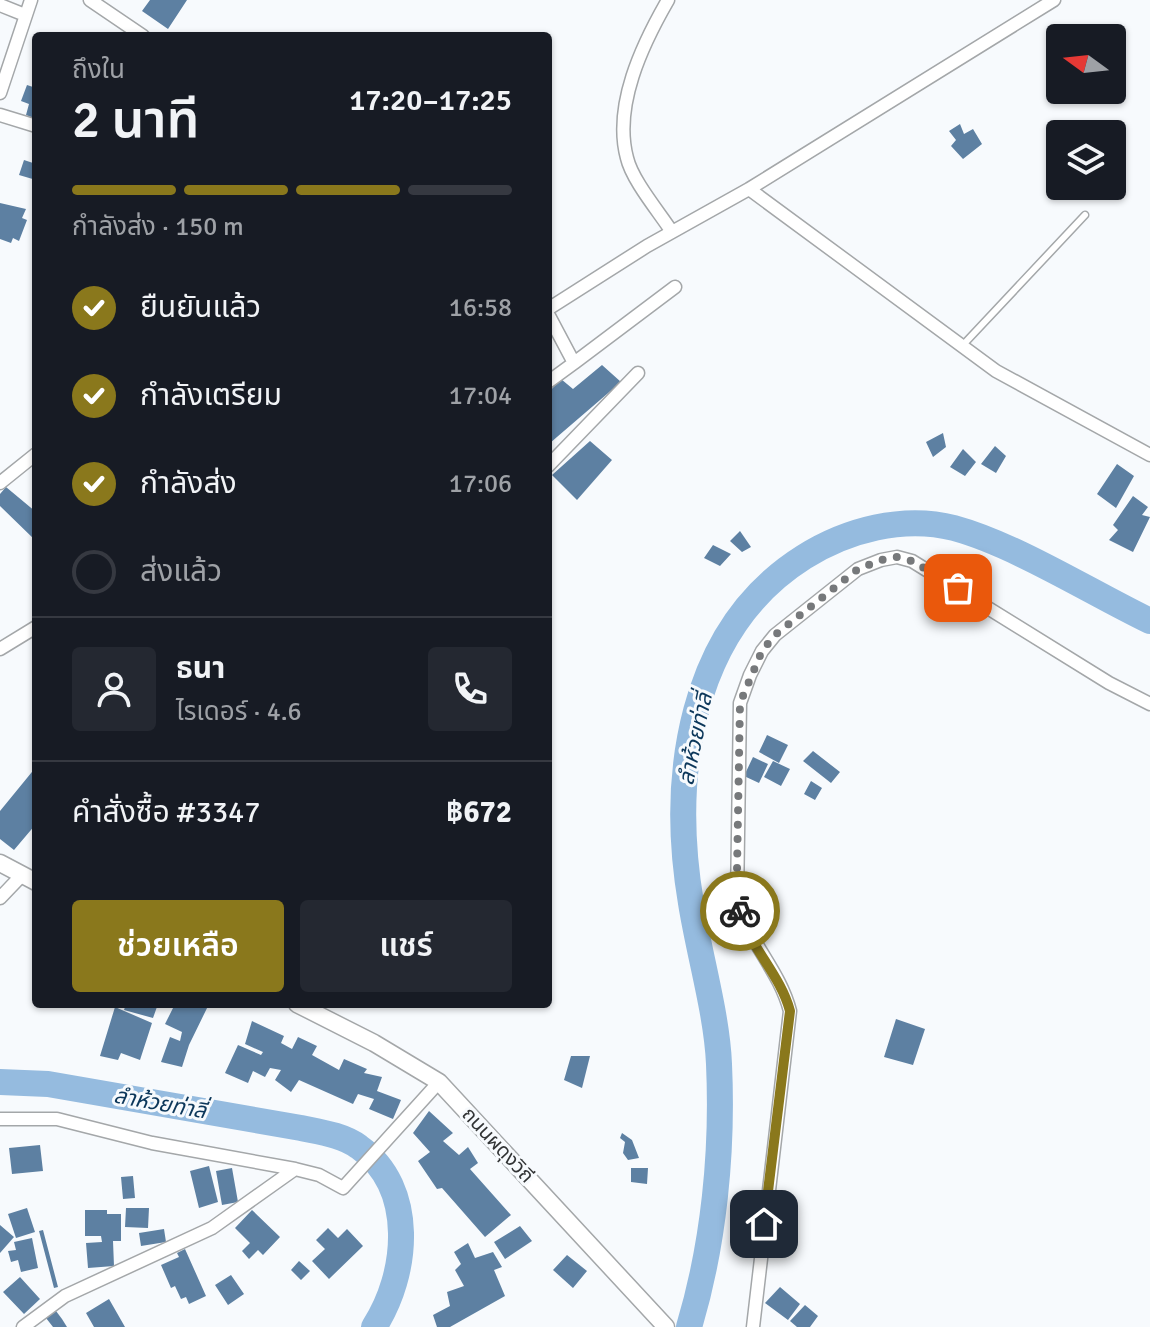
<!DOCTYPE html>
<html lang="th">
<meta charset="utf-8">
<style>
body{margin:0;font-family:Signika,"Noto Sans Thai",sans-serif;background:#242831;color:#f1f3f6;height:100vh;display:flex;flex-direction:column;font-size:30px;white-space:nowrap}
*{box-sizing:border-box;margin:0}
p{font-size:26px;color:#9ea1a6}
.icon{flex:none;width:44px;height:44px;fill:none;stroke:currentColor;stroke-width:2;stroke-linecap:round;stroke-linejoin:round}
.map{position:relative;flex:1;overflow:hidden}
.sheet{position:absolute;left:32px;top:32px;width:520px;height:976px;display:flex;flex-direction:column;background:#171b24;border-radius:8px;box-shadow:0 2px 6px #0004}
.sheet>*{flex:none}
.needle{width:52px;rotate:285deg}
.fabs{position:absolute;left:1046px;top:24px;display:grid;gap:16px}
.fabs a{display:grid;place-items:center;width:80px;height:80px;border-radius:8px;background:#171b24;box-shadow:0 2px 6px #0004;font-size:40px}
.pin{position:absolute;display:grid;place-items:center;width:68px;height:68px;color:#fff;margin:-34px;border-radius:16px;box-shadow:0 4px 12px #0006}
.courier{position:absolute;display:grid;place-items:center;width:80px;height:80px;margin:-40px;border:6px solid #8a781c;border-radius:50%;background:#fff;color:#222;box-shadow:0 2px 10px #0007}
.headline em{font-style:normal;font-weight:600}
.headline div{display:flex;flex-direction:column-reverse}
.headline{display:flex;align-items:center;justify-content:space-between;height:136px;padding:0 40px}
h1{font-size:52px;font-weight:600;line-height:60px}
.bar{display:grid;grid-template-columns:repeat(4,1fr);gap:12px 8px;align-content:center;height:96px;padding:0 40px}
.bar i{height:10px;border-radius:6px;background:#363941}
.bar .selected{background:#8a781c}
.bar p{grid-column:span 4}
.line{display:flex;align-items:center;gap:20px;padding:0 40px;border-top:2px solid #363941}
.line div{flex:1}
.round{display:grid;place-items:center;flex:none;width:84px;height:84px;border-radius:8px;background:#242831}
ol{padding:0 40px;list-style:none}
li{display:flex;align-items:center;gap:24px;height:88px}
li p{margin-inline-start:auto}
li .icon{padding:8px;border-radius:50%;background:#8a781c;color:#fff;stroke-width:4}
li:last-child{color:#9ea1a6}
li i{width:44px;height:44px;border:4px solid #363941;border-radius:50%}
.primary-button{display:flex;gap:16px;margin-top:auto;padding:16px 40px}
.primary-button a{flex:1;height:92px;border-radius:8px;background:#8a781c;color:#fff;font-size:32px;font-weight:600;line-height:92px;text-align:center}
.primary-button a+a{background:#242831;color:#f1f3f6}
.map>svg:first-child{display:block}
</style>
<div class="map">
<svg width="1150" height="1327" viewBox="0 0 1150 1327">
<rect width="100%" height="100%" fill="#f7fafd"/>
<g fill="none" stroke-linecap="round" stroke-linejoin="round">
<path stroke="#95bbdf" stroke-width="26" d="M0 1082 48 1084 301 1128C320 1132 343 1135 359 1147 417 1188 408 1275 374 1327
M689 1327C714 1244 723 1151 719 1064 717 1014 699 954 691 903 670 779 688 630 804 557 847 530 903 515 954 528 1016 545 1090 592 1150 621"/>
</g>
<path fill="#5d80a2" d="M150 0H187L168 29 142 11Z
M27 85 36 88V119L26 115 29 104 21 101Z
M960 124 964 134 973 129 982 144 963 159 951 146 956 140 949 131Z
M24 160 36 164V180L19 175Z
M0 203 26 209 22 218 27 220 19 241 13 238 11 243 0 239Z
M602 365 621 382 550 443 548 393 561 379 573 389Z
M943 433 946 447 933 457 926 442Z
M590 441 612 460 577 500 552 475Z
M995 446 1006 456 996 473 981 464Z
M963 449 976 462 965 476 950 467Z
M1117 464 1134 476 1116 508 1097 494Z
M6 487 36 512V541L0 506V494Z
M1133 496 1148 507 1142 515 1150 517 1133 552 1109 540 1118 530 1113 525Z
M740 531 751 547 742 552 730 541Z
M713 545 731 554 720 566 704 558Z
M767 735 788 745 779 763 759 752Z
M813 751 840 772 831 783 803 761Z
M753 757 768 764 759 783 744 776Z
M773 761 790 769 781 786 764 777Z
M36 767V824L14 850 0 839V811Z
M811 781 822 788 815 800 804 794Z
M126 1004H158L153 1018 124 1010Z
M175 1004H209L189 1045 182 1067 161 1062 170 1037 180 1041 182 1032 165 1024Z
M115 1007 152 1023 140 1060 121 1053 118 1060 100 1056Z
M896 1019 925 1029 913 1065 884 1057Z
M252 1021 284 1036 281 1043 292 1049 298 1037 317 1046 312 1055 339 1070 344 1059 367 1069 364 1073 382 1077 377 1091 401 1100 393 1119 369 1109 374 1099 358 1094 353 1104 299 1080 291 1092 275 1080 281 1070 270 1068 265 1077 253 1071 248 1083 225 1073 238 1045 261 1055 263 1052 245 1044Z
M571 1056H590L582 1088 564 1080Z
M429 1111 453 1133 443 1141 459 1155 468 1147 478 1163 470 1169 511 1215 485 1237 442 1188 437 1189 418 1161 430 1152 413 1133Z
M622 1133 632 1140 639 1158 628 1160 623 1153 625 1142 620 1138Z
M40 1145 43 1171 12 1174 9 1148Z
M209 1166 218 1202 199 1208 190 1171Z
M232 1168 238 1202 222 1205 216 1171Z
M631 1168H648L647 1184 631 1182Z
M133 1176 135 1198 123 1199 121 1177Z
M27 1208 35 1232 16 1238 8 1214Z
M126 1208H149L148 1228 125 1227Z
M85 1210H107V1214H121V1241H113L114 1266 88 1268 86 1243 102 1242 101 1236H85Z
M252 1210 280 1237 263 1255 258 1250 249 1259 242 1251 250 1243 235 1228Z
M0 1225 14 1237 0 1253Z
M520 1226 532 1241 505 1259 494 1242Z
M328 1228 338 1238 347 1229 363 1246 329 1279 312 1261 325 1249 316 1240Z
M164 1229 166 1242 141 1246 139 1233Z
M43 1230 58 1287 54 1288 39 1231Z
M32 1238 38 1268 21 1272 18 1260 11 1262 8 1251 16 1250 14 1242Z
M468 1243 475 1258 493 1252 502 1267 494 1270 505 1296 450 1327H437L433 1315 450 1306 447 1292 464 1286 455 1270 461 1264 454 1252Z
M185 1249 206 1296 189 1304 186 1297 181 1299 175 1286 171 1288 161 1265 179 1257 177 1253Z
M567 1255 587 1271 573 1288 553 1270Z
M299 1261 310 1271 301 1280 291 1270Z
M231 1275 244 1294 228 1305 215 1285Z
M20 1277 40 1299 24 1314 3 1292Z
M780 1287 800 1304 788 1320 765 1303Z
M109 1299 125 1327H94L86 1313Z
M805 1305 818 1316 810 1327H797L790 1321Z
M56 1311 62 1319 67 1327H53L46 1318Z"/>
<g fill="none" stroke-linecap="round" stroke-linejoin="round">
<g stroke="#a4a7a9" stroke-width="9">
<path id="lane" d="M962 346 1085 215"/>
</g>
<g stroke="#a4a7a9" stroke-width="15">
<path id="street" d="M90 0 143 36
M668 0C642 45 613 106 627 158 632 180 659 212 672 232
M0 5 25 15
M0 93 31 0
M0 115 36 126
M749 189 996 371 1150 455
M548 309 647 246 749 189 1054 0
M548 314 574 363 675 287
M548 382 574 363
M548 466 638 373
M0 483 36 454
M0 649 36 627
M0 898 22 875
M0 1119H57L152 1143 295 1169
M23 1327 65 1296 212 1228 295 1169 319 1175 343 1188 439 1082
M753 1327 790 1011C779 969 749 944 737 900L740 703 750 675 762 651 775 635 858 569 881 560 897 557 912 561 1109 683 1150 704"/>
</g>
<g stroke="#a4a7a9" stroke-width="19">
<path id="secondary" d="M0 863 36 882
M297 1004 374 1043 439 1082 666 1327"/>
</g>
<use href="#lane" stroke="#fff" stroke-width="6"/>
<use href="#street" stroke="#fff" stroke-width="12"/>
<use href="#secondary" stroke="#fff" stroke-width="16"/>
</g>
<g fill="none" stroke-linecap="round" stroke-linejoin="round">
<path stroke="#77797b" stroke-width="8" stroke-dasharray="0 14.4" d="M740 911 737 870 740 703 762 651 775 635 858 569 881 560 897 557 912 561 958 588"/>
<path stroke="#8a781c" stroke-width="10" d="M740 911C750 948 780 974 790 1011L764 1224"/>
</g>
<g text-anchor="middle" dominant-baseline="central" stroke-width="6" stroke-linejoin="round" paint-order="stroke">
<g font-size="20" fill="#323435" stroke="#f7fafd">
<text transform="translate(498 1145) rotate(47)">ถนนผดุงวิถี</text>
</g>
<g font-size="22" font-style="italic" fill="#0c375a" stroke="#f7fafd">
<text transform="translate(695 739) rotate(-78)">ลำห้วยท่าลี่</text>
<text transform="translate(160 1103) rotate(10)">ลำห้วยท่าลี่</text>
</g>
</g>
</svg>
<div class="fabs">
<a><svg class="needle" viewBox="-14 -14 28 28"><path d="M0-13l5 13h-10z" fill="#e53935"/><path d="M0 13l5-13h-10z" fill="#9ea1a6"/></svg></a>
<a><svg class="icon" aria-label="layers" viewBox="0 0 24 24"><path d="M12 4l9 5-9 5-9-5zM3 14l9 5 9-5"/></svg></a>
</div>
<div class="pin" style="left:958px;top:588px;background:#ea580c"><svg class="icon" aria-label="bag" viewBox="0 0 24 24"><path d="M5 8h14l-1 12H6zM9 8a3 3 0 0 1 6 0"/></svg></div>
<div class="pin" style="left:764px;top:1224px;background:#1f2937"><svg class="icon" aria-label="home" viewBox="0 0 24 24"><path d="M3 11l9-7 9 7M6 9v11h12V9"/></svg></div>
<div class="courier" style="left:740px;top:911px"><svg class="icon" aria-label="bike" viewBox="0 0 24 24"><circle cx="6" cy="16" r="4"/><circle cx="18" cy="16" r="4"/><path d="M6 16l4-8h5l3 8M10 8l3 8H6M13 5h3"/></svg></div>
<section class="sheet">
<div class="headline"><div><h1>2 นาที</h1><p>ถึงใน</p></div><em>17:20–17:25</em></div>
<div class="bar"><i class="selected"></i><i class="selected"></i><i class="selected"></i><i></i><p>กำลังส่ง · 150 m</p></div>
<ol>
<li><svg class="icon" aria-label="check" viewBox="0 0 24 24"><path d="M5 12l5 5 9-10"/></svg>ยืนยันแล้ว<p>16:58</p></li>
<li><svg class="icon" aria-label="check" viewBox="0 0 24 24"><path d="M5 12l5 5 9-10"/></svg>กำลังเตรียม<p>17:04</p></li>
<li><svg class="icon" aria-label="check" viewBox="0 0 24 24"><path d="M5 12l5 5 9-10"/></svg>กำลังส่ง<p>17:06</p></li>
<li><i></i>ส่งแล้ว</li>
</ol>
<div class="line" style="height:144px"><a class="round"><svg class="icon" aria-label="person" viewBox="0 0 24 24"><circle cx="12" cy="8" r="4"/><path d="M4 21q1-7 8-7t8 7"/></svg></a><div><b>ธนา</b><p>ไรเดอร์ · 4.6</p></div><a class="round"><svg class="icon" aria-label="phone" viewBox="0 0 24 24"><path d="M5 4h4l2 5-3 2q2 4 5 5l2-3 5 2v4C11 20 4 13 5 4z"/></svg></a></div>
<div class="line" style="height:104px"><div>คำสั่งซื้อ #3347</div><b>฿672</b></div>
<div class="primary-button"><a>ช่วยเหลือ</a><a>แชร์</a></div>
</section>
</div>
